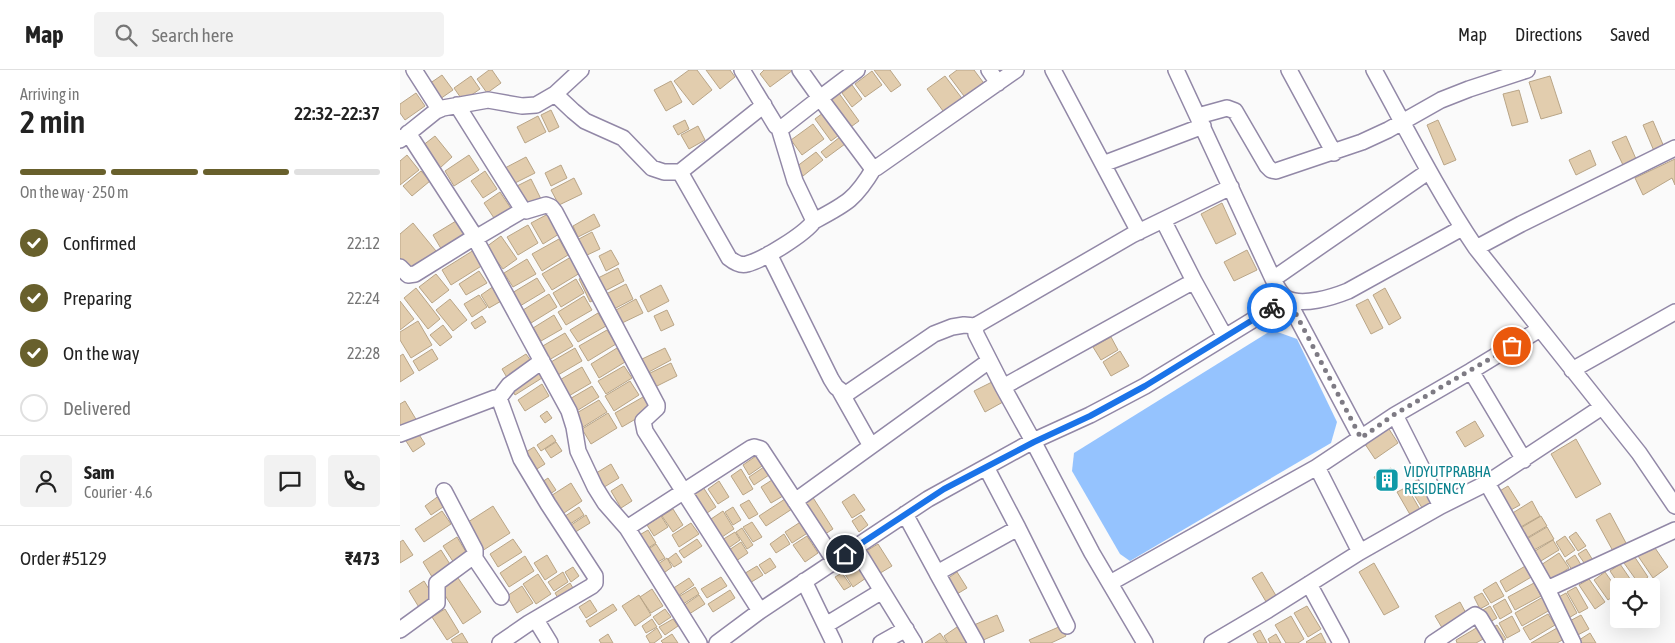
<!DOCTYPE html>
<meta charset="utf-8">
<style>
body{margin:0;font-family:"Asap Condensed",sans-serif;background:#f2f2f2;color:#222;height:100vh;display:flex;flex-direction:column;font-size:19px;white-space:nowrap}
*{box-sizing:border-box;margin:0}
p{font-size:16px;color:#767676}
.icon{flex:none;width:28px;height:28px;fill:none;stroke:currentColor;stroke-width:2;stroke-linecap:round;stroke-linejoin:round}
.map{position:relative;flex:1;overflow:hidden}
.drawer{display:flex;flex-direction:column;background:#fff;width:400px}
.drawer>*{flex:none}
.controls{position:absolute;left:1210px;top:508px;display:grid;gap:10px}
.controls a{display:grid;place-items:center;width:50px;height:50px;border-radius:5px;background:#fff;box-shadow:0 5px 20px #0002;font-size:25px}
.pin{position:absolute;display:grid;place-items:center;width:42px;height:42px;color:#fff;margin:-21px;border:2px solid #fff;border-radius:50%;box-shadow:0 1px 5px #0007}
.courier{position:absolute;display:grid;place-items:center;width:50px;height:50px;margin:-25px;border:4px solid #1a73e8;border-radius:50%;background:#fff;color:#222;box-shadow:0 1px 6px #0007}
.headline em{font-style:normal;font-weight:600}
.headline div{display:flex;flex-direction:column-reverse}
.headline{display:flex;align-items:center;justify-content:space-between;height:85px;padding:0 20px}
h1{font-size:32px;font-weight:600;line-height:38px}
.bar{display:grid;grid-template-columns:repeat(4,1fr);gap:8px 5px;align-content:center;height:60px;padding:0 20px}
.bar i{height:6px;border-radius:4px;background:#e0e0e0}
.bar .active{background:#68602c}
.bar p{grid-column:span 4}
.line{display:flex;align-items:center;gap:12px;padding:0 20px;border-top:1px solid #e0e0e0}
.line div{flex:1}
.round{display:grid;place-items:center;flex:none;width:52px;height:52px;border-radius:5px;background:#f2f2f2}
ol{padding:0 20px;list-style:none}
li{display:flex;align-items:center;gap:15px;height:55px}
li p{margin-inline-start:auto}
li .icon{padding:5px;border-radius:50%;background:#68602c;color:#fff;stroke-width:4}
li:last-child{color:#767676}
li i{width:28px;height:28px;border:2px solid #e0e0e0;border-radius:50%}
header{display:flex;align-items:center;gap:30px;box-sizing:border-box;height:70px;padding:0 25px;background:#fff;border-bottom:1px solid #e0e0e0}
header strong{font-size:24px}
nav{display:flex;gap:28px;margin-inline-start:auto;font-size:18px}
.search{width:350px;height:45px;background:#f2f2f2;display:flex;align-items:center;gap:12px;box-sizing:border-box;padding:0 18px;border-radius:5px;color:#767676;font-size:19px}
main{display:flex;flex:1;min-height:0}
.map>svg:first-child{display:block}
</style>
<header>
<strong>Map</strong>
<div class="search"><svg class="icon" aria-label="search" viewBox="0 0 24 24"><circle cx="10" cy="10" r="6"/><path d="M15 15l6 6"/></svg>Search here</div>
<nav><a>Map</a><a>Directions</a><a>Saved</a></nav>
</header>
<main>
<section class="drawer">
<div class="headline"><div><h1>2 min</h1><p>Arriving in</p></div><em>22:32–22:37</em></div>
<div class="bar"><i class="active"></i><i class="active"></i><i class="active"></i><i></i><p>On the way · 250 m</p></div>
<ol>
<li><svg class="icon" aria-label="check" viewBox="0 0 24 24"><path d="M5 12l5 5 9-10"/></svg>Confirmed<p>22:12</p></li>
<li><svg class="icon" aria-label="check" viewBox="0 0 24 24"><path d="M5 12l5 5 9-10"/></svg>Preparing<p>22:24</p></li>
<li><svg class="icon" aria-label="check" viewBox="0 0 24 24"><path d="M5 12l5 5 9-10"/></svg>On the way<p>22:28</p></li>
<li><i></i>Delivered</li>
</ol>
<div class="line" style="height:90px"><a class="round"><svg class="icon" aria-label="person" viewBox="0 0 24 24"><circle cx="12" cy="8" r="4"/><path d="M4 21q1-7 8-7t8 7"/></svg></a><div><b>Sam</b><p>Courier · 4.6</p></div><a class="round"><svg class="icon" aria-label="chat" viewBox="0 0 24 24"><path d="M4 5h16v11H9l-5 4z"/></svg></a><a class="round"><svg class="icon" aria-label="phone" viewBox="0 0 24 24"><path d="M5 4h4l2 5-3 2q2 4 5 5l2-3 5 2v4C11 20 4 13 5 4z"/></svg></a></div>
<div class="line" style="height:65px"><div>Order #5129</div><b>₹473</b></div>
</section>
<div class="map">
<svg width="1275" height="573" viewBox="0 0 1275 573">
<rect width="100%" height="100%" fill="#fafafa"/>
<path fill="#95c3fe" d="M872 260 897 269 937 352 931 373 730 491 720 484 672 401 674 383Z"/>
<path fill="#e2cdae" stroke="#b9a587" d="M89 0H92L101 13 87 23 77 9Z
M289 0H297L312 20 293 35 274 11Z
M306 0H330L335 7 320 19Z
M364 0H393L370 17 360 4Z
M474 0H490L501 15 491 22Z
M557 0H574L586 16 567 30 549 6Z
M472 1 482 15 465 27 455 14Z
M42 5 53 20 40 29 29 14Z
M71 6 80 19 63 31 54 18Z
M545 6 564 31 546 45 527 19Z
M1150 6 1162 43 1141 49 1129 12Z
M271 11 282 32 266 41 254 20Z
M452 15 462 29 452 37 442 23Z
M1119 20 1128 52 1112 56 1103 24Z
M438 22 459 51 448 59 426 31Z
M16 23 25 36 5 50 0 43V34Z
M151 40 159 57 149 62 141 45Z
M423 43 439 65 431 71 415 49Z
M138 46 146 62 125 73 117 57Z
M285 50 289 59 278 65 273 56Z
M1038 50 1056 90 1044 95 1027 55Z
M1253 51 1264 77 1254 81 1243 55Z
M413 54 424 69 402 85 391 70Z
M298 56 305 70 289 79 281 65Z
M35 66 52 87 40 98 22 76Z
M1226 66 1236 89 1223 95 1212 72Z
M440 67 445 74 426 88 421 82Z
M1190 80 1196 95 1176 105 1169 90Z
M416 82 423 90 403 106 396 97Z
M7 85 19 100 0 115V91Z
M69 85 79 100 54 116 45 101Z
M126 87 135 103 113 114 105 98Z
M1275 89V115L1272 108 1243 125 1235 108Z
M161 95 167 108 151 116 145 103Z
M21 101 30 111 12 126 3 116Z
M85 101 97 119 83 128 71 111Z
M174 108 182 124 159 135 151 120Z
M131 109 142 131 126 139 115 117Z
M100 122 112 140 96 151 84 133Z
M822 133 836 164 816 174 801 144Z
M148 144 159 164 143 174 131 153Z
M194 144 200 156 178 167 173 156Z
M56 151 66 168 43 182 33 165Z
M13 153 36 181 10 201 0 188V164Z
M128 155 138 173 118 185 107 167Z
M192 162 200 179 185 186 177 170Z
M101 166 117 189 103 199 86 177Z
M159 169 168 185 142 201 132 184Z
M74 180 83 195 51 215 42 200Z
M211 180 219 194 206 201 199 186Z
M847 180 857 200 834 211 824 192Z
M171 187 180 203 152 220 142 204Z
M127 189 136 204 113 217 104 203Z
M218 198 224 211 205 221 198 208Z
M79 201 87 213 66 225 59 214Z
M36 204 49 220 32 233 19 217Z
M187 205 198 228 190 232 179 209Z
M137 208 145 221 120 236 112 223Z
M176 209 184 223 161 237 153 223Z
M226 214 233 229 214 239 206 224Z
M261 215 269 231 248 242 240 226Z
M94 216 103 230 89 238 81 225Z
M16 218 40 249 28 259 4 228Z
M985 218 1001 248 989 255 973 225Z
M149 224 157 237 131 253 123 240Z
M79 225 87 237 72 247 64 234Z
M184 226 192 240 166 255 158 242Z
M50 229 67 250 53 261 36 240Z
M236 229 243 243 222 253 216 240Z
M968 229 983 258 971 264 956 235Z
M0 231 14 249 0 260Z
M267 240 274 255 261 261 254 246Z
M198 243 206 256 178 272 170 260Z
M154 245 162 259 141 271 133 258Z
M82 246 86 252 75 259 71 253Z
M18 251 32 275 11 288 0 270V262Z
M43 255 52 267 40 276 30 265Z
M207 260 216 274 188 291 179 276Z
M165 263 173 276 149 290 141 277Z
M711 267 718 280 701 290 693 277Z
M175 278 182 291 158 305 151 292Z
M217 278 225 292 199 308 191 294Z
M265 278 271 290 247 303 240 290Z
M32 279 38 289 19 301 13 291Z
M720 281 729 296 711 306 703 292Z
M3 284 14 303 0 312V286Z
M126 284 134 295 109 311 102 299Z
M271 293 277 306 255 317 248 304Z
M224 296 232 308 206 324 198 311Z
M182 297 191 313 167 327 158 311Z
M136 299 142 308 115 325 110 316Z
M230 311 239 325 214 341 205 326Z
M592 312 603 332 585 342 574 321Z
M142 314 149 326 125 341 118 330Z
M192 316 199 327 175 342 168 330Z
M243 327 251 340 222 357 215 343Z
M199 330 207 342 183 357 175 344Z
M5 331 17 351 0 356V334Z
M147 341 152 348 145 353 140 346Z
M208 343 217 358 191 374 182 359Z
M1075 351 1084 366 1065 377 1056 362Z
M987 356 998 373 975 389 963 371Z
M18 363 25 374 13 382 6 371Z
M152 365 156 371 141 381 137 375Z
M1176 369 1201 414 1176 428 1151 384Z
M156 372 162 381 151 388 145 379Z
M134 377 145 394 132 402 121 385Z
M356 386 362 396 349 405 343 395Z
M211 394 219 408 201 419 193 405Z
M364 397 369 405 354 415 349 407Z
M991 398 998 412 982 421 974 407Z
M341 399 353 419 343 425 331 406Z
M148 408 156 420 147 426 139 414Z
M372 410 383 426 371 433 361 417Z
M1017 410 1033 436 1024 441 1008 415Z
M319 411 329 427 318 434 308 419Z
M171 413 182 431 158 447 146 429Z
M222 414 232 431 221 438 211 421Z
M1108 416 1120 435 1109 441 1098 422Z
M303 417 316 437 304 445 291 425Z
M1007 417 1022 443 1012 448 997 422Z
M454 424 465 440 452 448 442 432Z
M40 425 46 435 31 445 25 436Z
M412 426 433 459 422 466 401 433Z
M385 429 392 439 366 456 359 446Z
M349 430 358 444 349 449 340 435Z
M1132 431 1140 446 1119 458 1111 444Z
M93 436 110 463 82 481 65 454Z
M179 437 184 445 164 458 159 450Z
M333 437 341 450 333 455 325 442Z
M273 439 283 455 273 462 262 446Z
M42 441 51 454 24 472 15 459Z
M323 441 334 459 319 469 308 451Z
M1210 443 1226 473 1213 481 1196 450Z
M186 445 190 453 169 466 165 459Z
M461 445 468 455 459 462 452 451Z
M261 446 268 457 254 466 247 455Z
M1141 446 1147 456 1125 469 1119 459Z
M402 451 409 462 392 473 385 462Z
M352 452 362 467 353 472 343 457Z
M291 453 299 464 279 477 272 465Z
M1147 457 1154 469 1132 481 1125 470Z
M342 458 353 475 347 479 336 462Z
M248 460 256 473 245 480 236 467Z
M335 462 340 470 323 482 317 473Z
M1176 462 1186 476 1178 481 1169 467Z
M384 464 390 474 376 483 370 474Z
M407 466 418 483 405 492 393 475Z
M1165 466 1175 480 1165 487 1156 472Z
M57 467 69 487 56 496 43 476Z
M113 469 122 482 98 497 90 484Z
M297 469 302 476 284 488 279 481Z
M3 470 13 485 0 493V472Z
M1153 470 1159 480 1136 494 1130 484Z
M341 472 348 483 333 493 326 482Z
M256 474 265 488 256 493 247 480Z
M478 474 492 496 477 505 463 483Z
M1253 475 1268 497 1253 508 1238 486Z
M1186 479 1194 492 1187 497 1178 484Z
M41 480 53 499 34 510 23 492Z
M276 483 282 492 274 497 268 489Z
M1159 483 1169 498 1148 512 1138 497Z
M147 485 157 502 145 510 134 493Z
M1175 485 1183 498 1175 504 1166 491Z
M125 486 134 501 109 517 100 503Z
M1234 486 1248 507 1239 514 1224 493Z
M267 488 272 497 261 505 255 496Z
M370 488 376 497 365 504 359 495Z
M456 492 466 508 453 517 443 501Z
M974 493 999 537 984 545 959 502Z
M1220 494 1235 516H1220L1210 501Z
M1127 495 1133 506 1106 522 1100 511Z
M357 496 363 505 348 514 342 505Z
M173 497 179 506 171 512 165 502Z
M163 502 168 512 154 521 148 512Z
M557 502 567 518 557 524 547 509Z
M862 502 878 529 868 535 852 508Z
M1205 502 1219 522 1208 530 1194 510Z
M442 503 451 516 444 520 435 507Z
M138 504 151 524 136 534 123 514Z
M321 507 327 516 307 528 301 519Z
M58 508 81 542 63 554 41 519Z
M289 508 294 515 275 528 269 521Z
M1189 509 1205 532 1195 539 1179 515Z
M24 511 35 529 20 539 9 521Z
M1096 512 1104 526 1091 533 1083 520Z
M170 513 176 523 161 533 155 523Z
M1134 513 1141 526 1115 540 1108 527Z
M122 516 133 533 117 543 107 526Z
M295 517 299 524 280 536 275 529Z
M1176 517 1188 538 1179 543 1167 522Z
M252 519 263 536 251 543 240 527Z
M330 520 335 528 313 542 308 534Z
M1082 523 1089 534 1080 539 1074 527Z
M1166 523 1177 543 1167 549 1155 529Z
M239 525 251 545 235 556 222 536Z
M299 525 305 534 286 546 280 538Z
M1143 527 1150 540 1122 556 1115 543Z
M1105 529 1112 542 1100 549 1093 536Z
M190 530 197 541 186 548 179 537Z
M1060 532 1068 547 1044 561 1035 546Z
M213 534 217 540 190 557 186 551Z
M907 536 921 559 908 567 894 543Z
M1090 536 1097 548 1088 553 1081 541Z
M45 539 59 562 47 570 32 547Z
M265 539 271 547 259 555 253 547Z
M1148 544 1155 555 1130 570 1123 558Z
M597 545 604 561 581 571 574 555Z
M1181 545 1189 559 1174 567 1166 553Z
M891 546 904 569 898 573H886L875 555Z
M1112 546 1120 561 1107 568 1099 553Z
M252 549 257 557 246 563 242 556Z
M273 549 278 556 265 565 259 557Z
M1097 555 1106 569 1099 573 1090 559Z
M661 556 666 566 651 573H631L629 570Z
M557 557 568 573H548L544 566Z
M1078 557 1085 568 1076 573H1057L1056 570Z
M257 558 262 567 254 573H250L246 566Z
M1157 558 1164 569 1157 573H1131Z
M860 560 867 573H858L853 564Z
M62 563 68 573H53L51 570Z
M540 563 547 573H525Z
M921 563 926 573H907L906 572Z
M1190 563 1196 573H1176V572Z
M208 564 213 573H201L199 570Z
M272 564 278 573H263L261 571Z
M876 564 881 573H870L868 569Z"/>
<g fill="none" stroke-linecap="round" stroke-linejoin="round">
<g stroke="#9288a7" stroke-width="18">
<path id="street" d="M14 0 39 39
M342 0 376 56 379 58 383 57 420 28 400 0
M457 0 420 28 470 95 476 98 616 0
M589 0 598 13
M653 0 739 162
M776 0 873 209C876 215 880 224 886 228 902 237 933 227 948 221L1062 158
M889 0 934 83
M974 0C1007 60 1038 122 1076 178L1239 383 1275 436
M155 24 173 41 185 51 223 68 252 98 264 102H280L329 188C334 192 341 196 347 194 363 190 405 164 414 151L395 111 379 58
M57 35 123 140 126 141 146 135 151 137 155 142 257 335V338L243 351 245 361 360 541
M798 46 827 38 835 41 867 96 871 100 876 101 962 72 988 60 1041 30 1069 19 1127 0
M8 63 76 168
M0 70 36 41 43 38 88 30 122 36 136 35 155 24 181 0
M703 94 803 56
M280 102 364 35
M763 150 794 211
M414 151C446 134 455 130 474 98
M74 169 123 140
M1076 178 1121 154 1275 78
M369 184 431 309 436 317 444 323 449 322 534 264 552 257 564 255 575 256
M0 197 8 205 15 204 68 171 74 169 77 172 169 341 174 357 178 381 195 417 205 433 227 458 299 573
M873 209 1029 101
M1172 300 1275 242
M1071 301 1140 259
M603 317 794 211 825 267
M440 321 471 376
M99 328 109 315 142 291
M995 345 1041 436
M0 364 95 328H99L121 389 148 434 195 506V513L192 516 129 553 100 573
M586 397 618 458
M1087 413 1147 519 1275 460
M395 431 589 291
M505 444 537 503
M227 458 351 378 354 377 361 379 434 490
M455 477 514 573
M960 482 917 397 995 345 1071 301 1124 390
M74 487 101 527
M404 511 434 573
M710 513 917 397
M909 514 941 573
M1147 519 1173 573
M136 550 150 573
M426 555 482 521
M0 560 37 533V513L75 485V480L44 421
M317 573 360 541 528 429 633 371 690 345 745 316 887 229 961 368
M481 573 506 559
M576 573 537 503 618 458 667 556
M745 573 692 483 633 371 603 317 576 264 575 256 732 165 831 117
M812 573 868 540 960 482 1041 436 1087 413 1202 337
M1033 573 1075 545 1080 548 1095 573"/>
</g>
<use href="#street" stroke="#fff" stroke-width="15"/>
</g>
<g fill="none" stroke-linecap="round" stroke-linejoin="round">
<path stroke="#7e7b84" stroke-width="5" stroke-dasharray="0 9" d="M872 238 888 229 961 368 995 344 1112 276"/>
<path stroke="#1a73e8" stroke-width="6" d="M445 484 544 419 634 372 690 346 745 316 872 238"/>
</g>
<defs>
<g id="building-square" transform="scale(1.25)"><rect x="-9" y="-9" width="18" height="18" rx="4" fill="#0f9aa8" stroke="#fff"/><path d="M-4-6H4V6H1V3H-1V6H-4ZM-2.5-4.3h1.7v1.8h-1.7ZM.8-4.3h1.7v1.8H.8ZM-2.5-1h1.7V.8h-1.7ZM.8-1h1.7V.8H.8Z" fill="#fff"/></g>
</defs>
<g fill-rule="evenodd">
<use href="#building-square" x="987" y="410"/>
</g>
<g text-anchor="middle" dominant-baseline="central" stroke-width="4.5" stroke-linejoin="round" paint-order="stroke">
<g font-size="15" fill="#0d838f" stroke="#fff" text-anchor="start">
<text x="1004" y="401">VIDYUTPRABHA<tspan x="1004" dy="17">RESIDENCY</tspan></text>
</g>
</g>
</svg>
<div class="controls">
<a><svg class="icon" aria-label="locate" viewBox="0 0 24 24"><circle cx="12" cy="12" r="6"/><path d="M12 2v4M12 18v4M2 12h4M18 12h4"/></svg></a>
</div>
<div class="pin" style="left:1112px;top:276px;background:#ea580c"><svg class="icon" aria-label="bag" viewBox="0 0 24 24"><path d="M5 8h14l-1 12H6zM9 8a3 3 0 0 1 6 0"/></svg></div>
<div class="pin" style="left:445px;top:484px;background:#1f2937"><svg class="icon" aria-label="home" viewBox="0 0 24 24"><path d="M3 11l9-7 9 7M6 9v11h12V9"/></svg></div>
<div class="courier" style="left:872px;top:238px"><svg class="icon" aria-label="bike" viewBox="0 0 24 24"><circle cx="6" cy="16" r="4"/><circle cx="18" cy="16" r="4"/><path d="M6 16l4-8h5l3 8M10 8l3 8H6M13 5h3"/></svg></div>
</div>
</main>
